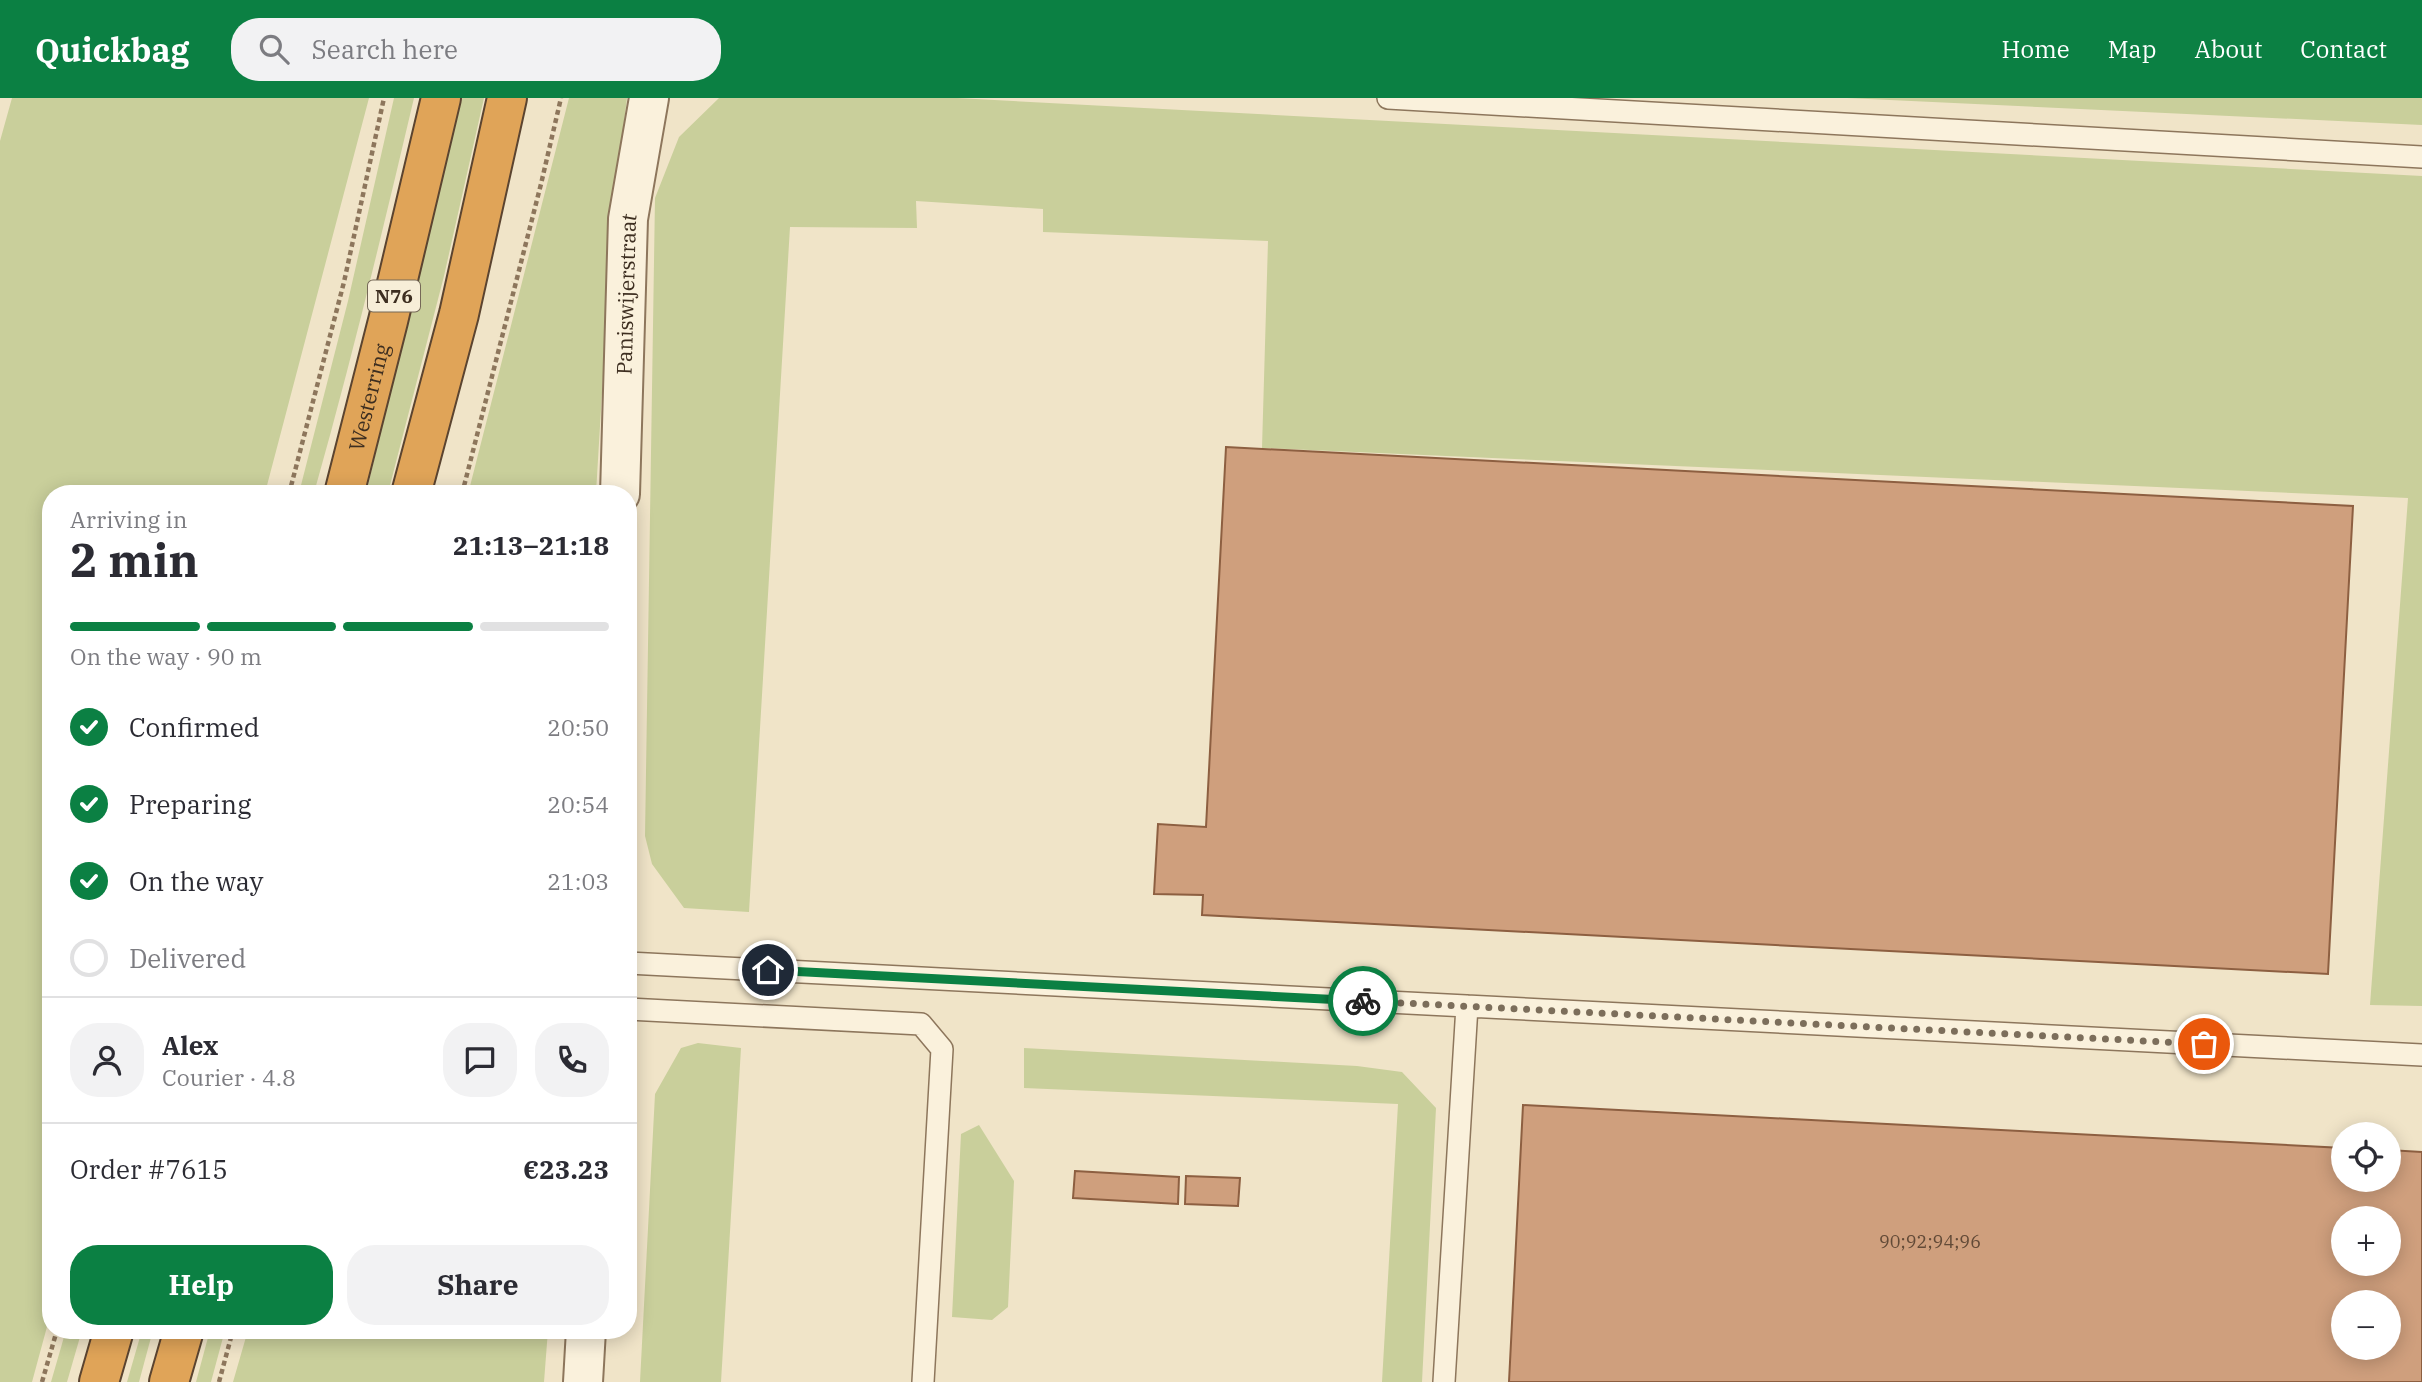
<!DOCTYPE html>
<meta charset="utf-8">
<style>
body{margin:0;font-family:"IBM Plex Serif",serif;background:#f2f2f3;color:#2b2b33;height:100vh;display:flex;flex-direction:column;font-size:26px;white-space:nowrap}
*{box-sizing:border-box;margin:0}
p{font-size:23px;color:#7c7c81}
.icon{flex:none;width:38px;height:38px;fill:none;stroke:currentColor;stroke-width:2;stroke-linecap:round;stroke-linejoin:round}
.map{position:relative;flex:1;overflow:hidden}
.panel{position:absolute;left:42px;top:387px;width:595px;height:854px;display:flex;flex-direction:column;background:#fff;border-radius:28px;box-shadow:0 4px 18px #0003}
.panel>*{flex:none}
.buttons{position:absolute;left:2331px;top:1024px;display:grid;gap:14px}
.buttons a{display:grid;place-items:center;width:70px;height:70px;border-radius:50%;background:#fff;box-shadow:0 4px 18px #0003;font-size:35px}
.pin{position:absolute;display:grid;place-items:center;width:60px;height:60px;color:#fff;margin:-30px;border:4px solid #fff;border-radius:50%;box-shadow:0 2px 7px #0007}
.courier{position:absolute;display:grid;place-items:center;width:70px;height:70px;margin:-35px;border:5px solid #0b8043;border-radius:50%;background:#fff;color:#222;box-shadow:0 2px 9px #0007}
.summary em{font-style:normal;font-weight:700}
.summary div{display:flex;flex-direction:column-reverse}
.summary{display:flex;align-items:center;justify-content:space-between;height:119px;padding:0 28px}
h1{font-size:46px;font-weight:700;line-height:52px}
.bar{display:grid;grid-template-columns:repeat(4,1fr);gap:10px 7px;align-content:center;height:84px;padding:0 28px}
.bar i{height:9px;border-radius:5px;background:#e1e1e2}
.bar .active{background:#0b8043}
.bar p{grid-column:span 4}
.line{display:flex;align-items:center;gap:18px;padding:0 28px;border-top:2px solid #e1e1e2}
.line div{flex:1}
.round{display:grid;place-items:center;flex:none;width:74px;height:74px;border-radius:28px;background:#f2f2f3}
ol{padding:0 28px;list-style:none}
li{display:flex;align-items:center;gap:21px;height:77px}
li p{margin-inline-start:auto}
li .icon{padding:7px;border-radius:50%;background:#0b8043;color:#fff;stroke-width:4}
li:last-child{color:#7c7c81}
li i{width:38px;height:38px;border:4px solid #e1e1e2;border-radius:50%}
.action{display:flex;gap:14px;margin-top:auto;padding:14px 28px}
.action a{flex:1;height:80px;border-radius:28px;background:#0b8043;color:#fff;font-size:28px;font-weight:700;line-height:80px;text-align:center}
.action a+a{background:#f2f2f3;color:#2b2b33}
header{display:flex;align-items:center;gap:42px;box-sizing:border-box;height:98px;padding:0 35px;background:#0b8043;color:#fff}
header strong{font-size:33px}
nav{display:flex;gap:38px;margin-inline-start:auto;font-size:24px}
.search{width:490px;height:63px;background:#f2f2f3;display:flex;align-items:center;gap:18px;box-sizing:border-box;padding:0 24px;border-radius:28px;color:#7c7c81;font-size:26px}
.map>svg:first-child{display:block}
</style>
<header>
<strong>Quickbag</strong>
<div class="search"><svg class="icon" aria-label="search" viewBox="0 0 24 24"><circle cx="10" cy="10" r="6"/><path d="M15 15l6 6"/></svg>Search here</div>
<nav><a>Home</a><a>Map</a><a>About</a><a>Contact</a></nav>
</header>
<div class="map">
<svg width="2422" height="1284" viewBox="0 0 2422 1284">
<rect width="100%" height="100%" fill="#f0e4c8"/>
<path fill="#c9cf9b" d="M12 0H369L265 395 51 396V1214L32 1284H0V43Z
M394 0H414C383 132 351 264 314 395H299L348 203Z
M462 0H484L444 178 388 395H366Z
M569 0H627L613 111 596 395 468 396Z
M719 0H957L2422 78V908L2370 907 2408 400 1262 350 1268 143 1043 134V111L916 103 917 130 790 129 749 814 684 810 652 766 645 738 655 100 679 39Z
M1847 0H2422V27Z
M698 945 741 950 721 1284H640L655 996 681 950Z
M1024 950 1357 968 1402 974 1436 1010 1422 1284H1382L1398 1006 1024 990Z
M979 1027 1014 1083 1008 1209 992 1222 952 1219 961 1036Z
M66 1232H82L67 1284H51Z
M142 1232H153L139 1284H127Z
M210 1232H225L211 1284H196Z
M248 1232H548L544 1284H233Z"/>
<path fill="#cf9f7d" stroke="#8d5f41" stroke-width="2" fill-rule="evenodd" d="M1226 349 2353 408 2328 876 1202 817 1203 797 1154 796 1158 726 1206 729Z
M1523 1007 2343 1050V1082H2389V1052L2422 1054V1284H1509ZM2343 1120H2389V1166H2343ZM2343 1204H2389V1250H2343Z
M1075 1073 1179 1079 1178 1106 1073 1100Z
M1186 1078 1240 1080 1238 1108 1185 1106Z"/>
<g fill="none" stroke-linecap="round" stroke-linejoin="round">
<g stroke="#8d765c" stroke-width="24">
<path id="lane" d="M1388 0 2422 59
M628 865 2422 957
M628 911 921 926 942 951 923 1284
M1444 1284 1467 908"/>
</g>
<g stroke="#8d765c" stroke-width="42">
<g id="street">
<path id="s1" d="M620 396 628 121 649 0"/>
<path d="M583 1284 586 1232"/>
</g>
</g>
<g stroke="#5b4430" stroke-width="42">
<g id="highway">
<path id="s2" d="M344 396 388 223 441 0"/>
<path d="M411 396 459 216 507 0"/>
<path d="M99 1284 114 1232"/>
<path d="M169 1284 184 1232"/>
</g>
</g>
<path stroke="#8d765c" stroke-width="4.5" stroke-dasharray="5 3.5" stroke-linecap="butt" d="M289 396 344 184 384 0
M462 396 541 86 561 0
M42 1284 57 1232
M219 1284 233 1232"/>
<use href="#lane" stroke="#faf1dc" stroke-width="21"/>
<use href="#street" stroke="#faf1dc" stroke-width="38"/>
<use href="#highway" stroke="#e0a458" stroke-width="38"/>
</g>
<g fill="none" stroke-linecap="round" stroke-linejoin="round">
<path stroke="#7c6e5b" stroke-width="7" stroke-dasharray="0 12.6" d="M1363 903 2204 946"/>
<path stroke="#0b8043" stroke-width="9" d="M768 872 1363 903"/>
</g>
<g text-anchor="middle" dominant-baseline="central" stroke-width="5" stroke-linejoin="round" paint-order="stroke">
<g font-size="18" fill="#624a37">
<text x="1930" y="1143">90;92;94;96</text>
</g>
<rect fill="#f7eed8" stroke="#756857" stroke-width="2" x="368" y="182.5" width="52" height="31" rx="5"/>
<g font-size="19" font-weight="bold" fill="#3d2e20">
<text x="394" y="198">N76</text>
</g>
<g font-size="21" fill="#3d2e20" stroke="#f7eed8">
<text stroke="none"><textPath href="#s1" startOffset="200">Paniswijerstraat</textPath></text>
<text stroke="none"><textPath href="#s2" startOffset="100">Westerring</textPath></text>
</g>
</g>
</svg>
<div class="buttons">
<a><svg class="icon" aria-label="locate" viewBox="0 0 24 24"><circle cx="12" cy="12" r="6"/><path d="M12 2v4M12 18v4M2 12h4M18 12h4"/></svg></a>
<a>+</a>
<a>−</a>
</div>
<div class="pin" style="left:2204px;top:946px;background:#ea580c"><svg class="icon" aria-label="bag" viewBox="0 0 24 24"><path d="M5 8h14l-1 12H6zM9 8a3 3 0 0 1 6 0"/></svg></div>
<div class="pin" style="left:768px;top:872px;background:#1f2937"><svg class="icon" aria-label="home" viewBox="0 0 24 24"><path d="M3 11l9-7 9 7M6 9v11h12V9"/></svg></div>
<div class="courier" style="left:1363px;top:903px"><svg class="icon" aria-label="bike" viewBox="0 0 24 24"><circle cx="6" cy="16" r="4"/><circle cx="18" cy="16" r="4"/><path d="M6 16l4-8h5l3 8M10 8l3 8H6M13 5h3"/></svg></div>
<section class="panel">
<div class="summary"><div><h1>2 min</h1><p>Arriving in</p></div><em>21:13–21:18</em></div>
<div class="bar"><i class="active"></i><i class="active"></i><i class="active"></i><i></i><p>On the way · 90 m</p></div>
<ol>
<li><svg class="icon" aria-label="check" viewBox="0 0 24 24"><path d="M5 12l5 5 9-10"/></svg>Confirmed<p>20:50</p></li>
<li><svg class="icon" aria-label="check" viewBox="0 0 24 24"><path d="M5 12l5 5 9-10"/></svg>Preparing<p>20:54</p></li>
<li><svg class="icon" aria-label="check" viewBox="0 0 24 24"><path d="M5 12l5 5 9-10"/></svg>On the way<p>21:03</p></li>
<li><i></i>Delivered</li>
</ol>
<div class="line" style="height:126px"><a class="round"><svg class="icon" aria-label="person" viewBox="0 0 24 24"><circle cx="12" cy="8" r="4"/><path d="M4 21q1-7 8-7t8 7"/></svg></a><div><b>Alex</b><p>Courier · 4.8</p></div><a class="round"><svg class="icon" aria-label="chat" viewBox="0 0 24 24"><path d="M4 5h16v11H9l-5 4z"/></svg></a><a class="round"><svg class="icon" aria-label="phone" viewBox="0 0 24 24"><path d="M5 4h4l2 5-3 2q2 4 5 5l2-3 5 2v4C11 20 4 13 5 4z"/></svg></a></div>
<div class="line" style="height:91px"><div>Order #7615</div><b>€23.23</b></div>
<div class="action"><a>Help</a><a>Share</a></div>
</section>
</div>
